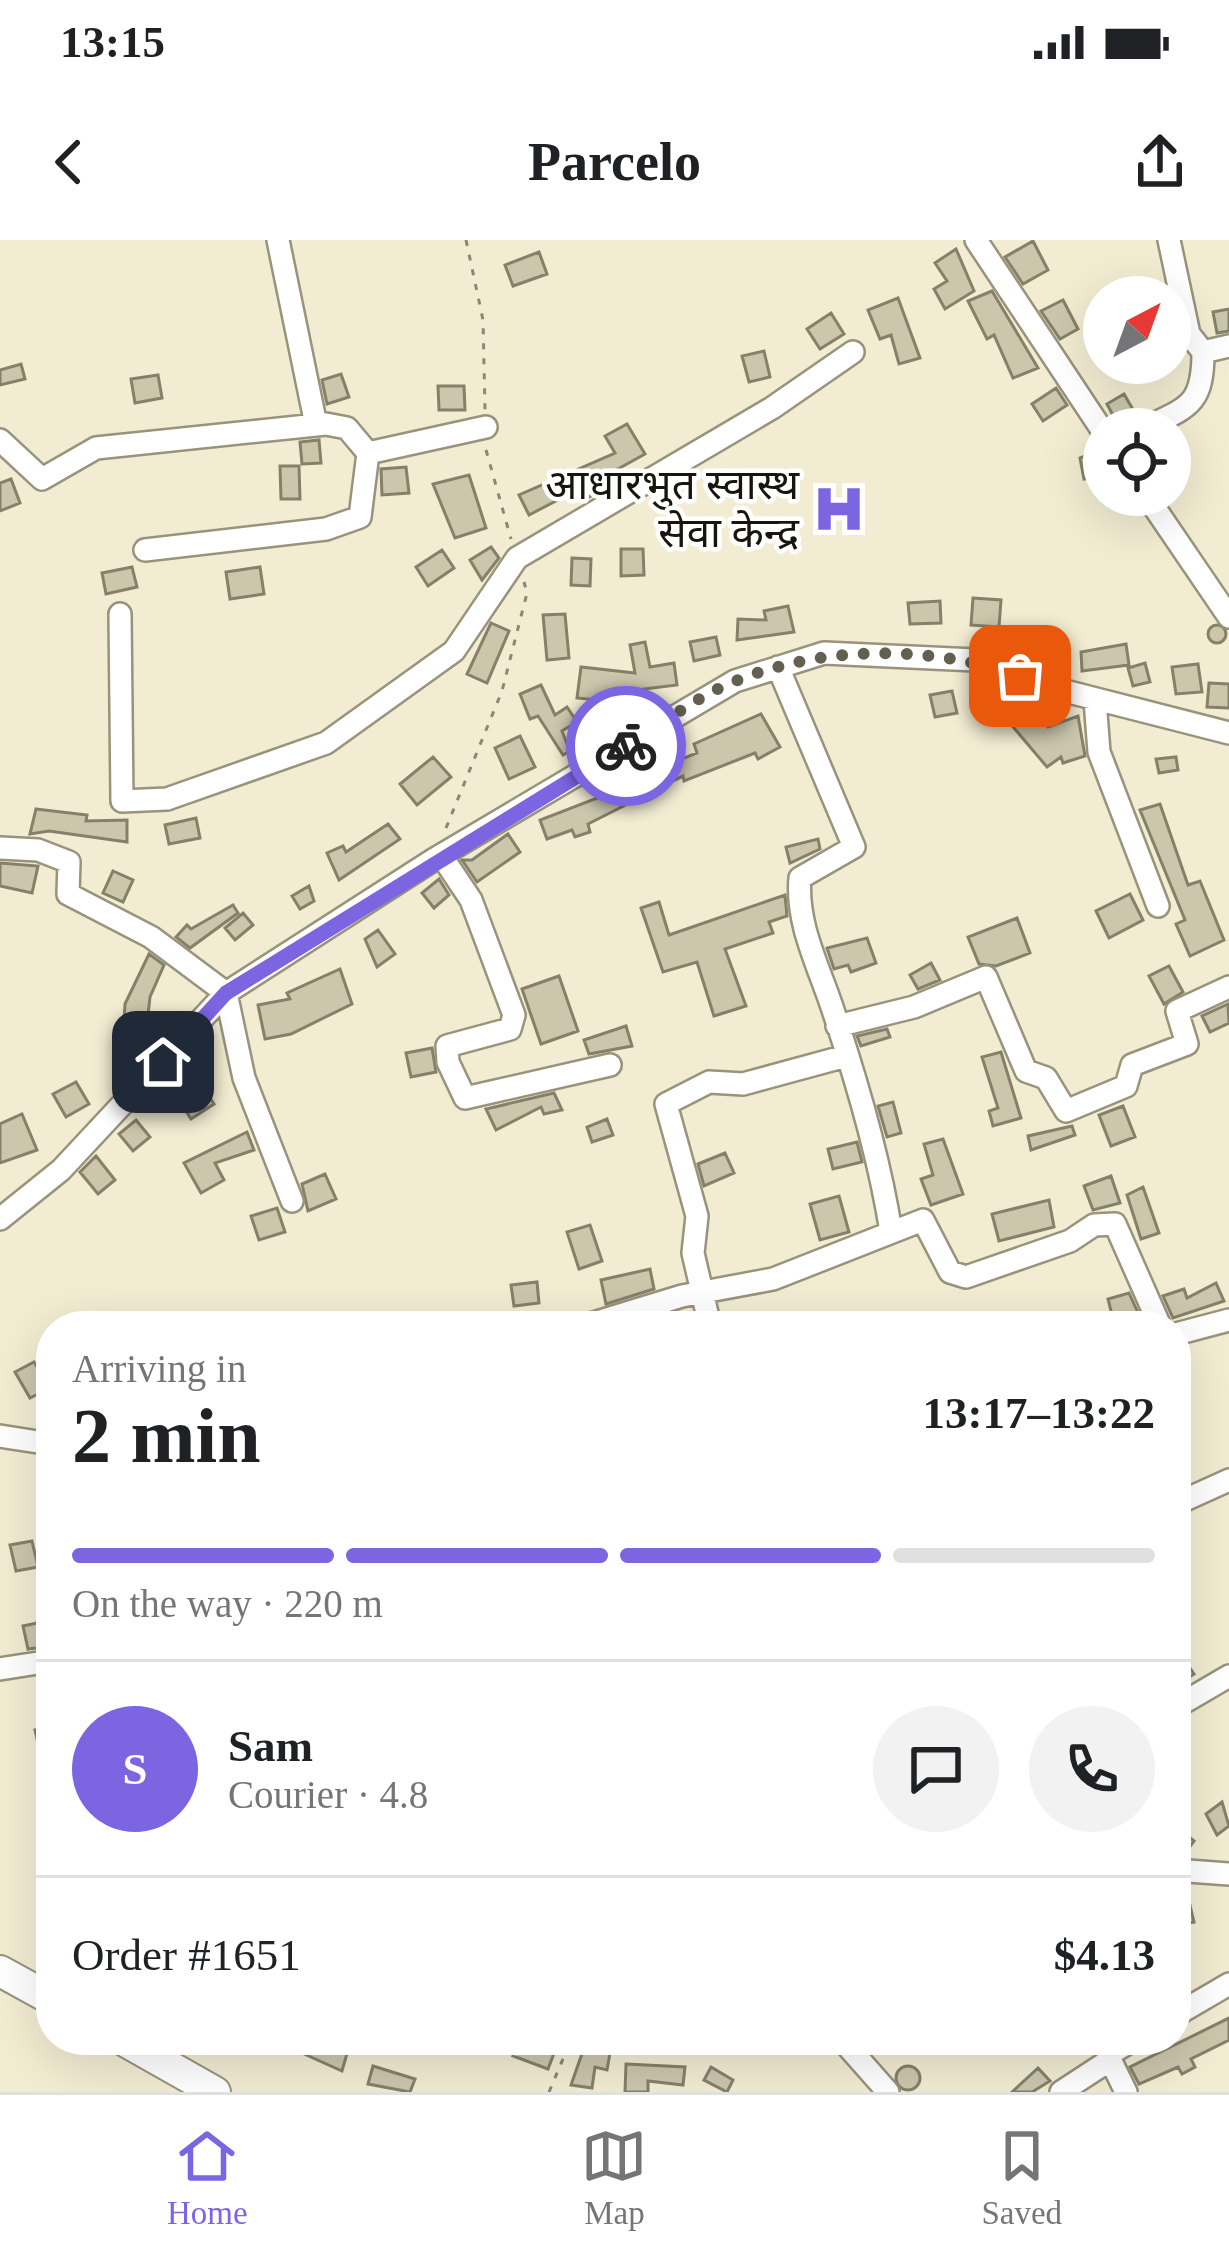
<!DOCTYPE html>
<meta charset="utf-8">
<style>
body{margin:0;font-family:"Times New Roman","Noto Sans Devanagari",serif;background:#f2f2f2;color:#202124;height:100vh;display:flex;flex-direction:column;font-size:45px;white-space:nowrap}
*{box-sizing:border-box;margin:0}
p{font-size:39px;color:#757577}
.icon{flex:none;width:66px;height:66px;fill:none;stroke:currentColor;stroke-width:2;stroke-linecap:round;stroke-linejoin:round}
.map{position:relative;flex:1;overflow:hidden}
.panel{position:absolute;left:36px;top:1071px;width:1155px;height:744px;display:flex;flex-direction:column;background:#fff;border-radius:48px;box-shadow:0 12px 48px #0002}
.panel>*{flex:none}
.needle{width:78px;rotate:41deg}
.controls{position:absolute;left:1083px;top:36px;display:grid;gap:24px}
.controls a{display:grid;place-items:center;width:108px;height:108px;border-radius:50%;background:#fff;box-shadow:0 12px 48px #0002;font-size:60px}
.pin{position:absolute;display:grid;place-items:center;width:102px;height:102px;color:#fff;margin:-51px;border-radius:24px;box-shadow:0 6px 18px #0006}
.courier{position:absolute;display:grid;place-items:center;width:120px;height:120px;margin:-60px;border:9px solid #7c65e1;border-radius:50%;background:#fff;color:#222;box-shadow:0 3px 15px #0007}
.head em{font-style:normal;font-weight:700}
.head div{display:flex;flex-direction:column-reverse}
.head{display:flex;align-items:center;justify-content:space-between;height:204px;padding:0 36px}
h1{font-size:78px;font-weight:700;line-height:90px}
.bar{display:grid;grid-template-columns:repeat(4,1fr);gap:18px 12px;align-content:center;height:144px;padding:0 36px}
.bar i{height:15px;border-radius:9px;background:#e0e0e0}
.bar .selected{background:#7c65e1}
.bar p{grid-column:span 4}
.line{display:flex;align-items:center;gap:30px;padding:0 36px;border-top:3px solid #e0e0e0}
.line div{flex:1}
.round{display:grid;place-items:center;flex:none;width:126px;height:126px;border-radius:63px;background:#f2f2f2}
.status{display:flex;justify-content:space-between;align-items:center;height:84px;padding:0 60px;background:#fff;direction:ltr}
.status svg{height:33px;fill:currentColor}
header{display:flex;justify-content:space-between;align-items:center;height:156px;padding:0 36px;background:#fff;font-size:54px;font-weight:700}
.menu{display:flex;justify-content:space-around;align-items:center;height:168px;border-top:3px solid #e0e0e0;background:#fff;font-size:33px;color:#757577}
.menu a{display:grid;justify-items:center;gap:6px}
.menu .selected{color:#7c65e1}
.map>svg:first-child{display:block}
</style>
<div class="status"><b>13:15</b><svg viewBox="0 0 49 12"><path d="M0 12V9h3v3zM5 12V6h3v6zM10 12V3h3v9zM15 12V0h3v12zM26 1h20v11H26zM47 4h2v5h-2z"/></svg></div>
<header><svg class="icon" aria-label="back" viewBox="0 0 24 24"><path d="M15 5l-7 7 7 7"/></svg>Parcelo<svg class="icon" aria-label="share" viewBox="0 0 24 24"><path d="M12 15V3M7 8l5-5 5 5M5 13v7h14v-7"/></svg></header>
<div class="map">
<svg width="1229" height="1852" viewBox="0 0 1229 1852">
<rect width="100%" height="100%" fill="#f2ecd2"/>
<path fill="#ccc6ad" stroke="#858069" stroke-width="3" d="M1033 1 1048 30 1023 44 1005 17Z
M956 9 974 51 945 69 934 49 947 41 935 23Z
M539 12 547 34 513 46 505 25Z
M992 51 1038 128 1013 138 994 95 987 99 968 61Z
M898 58 920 118 899 124 891 95 880 99 868 70Z
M1063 60 1078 89 1060 99 1041 71Z
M1229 69V91L1217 93 1213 72Z
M831 73 844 94 820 109 807 89Z
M764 111 770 137 749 142 742 116Z
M21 124 25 139 0 145V130Z
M341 134 349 157 327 164 322 140Z
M158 135 162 158 135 163 131 139Z
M438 146H464L465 170H439Z
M1056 148 1067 165 1043 181 1032 164Z
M1124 154 1135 173 1116 181 1107 164Z
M627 184 645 214 609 234 613 244 582 261 577 250 529 275 519 255 615 213 605 196Z
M319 200 321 223 302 224 300 202Z
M1101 210 1104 233 1084 239 1080 218Z
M280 226H299L300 259H281Z
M406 227 409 253 382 255 381 229Z
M469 235 486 288 455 298 433 244Z
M11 239 20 263 0 271V243Z
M491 307 499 318 482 340 470 320Z
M621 309H643L644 335 621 336Z
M442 310 454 328 428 346 416 327Z
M572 318 591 319 590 346 571 345Z
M132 327 137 347 106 354 102 333Z
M260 327 264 354 230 359 226 332Z
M973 358 1001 360 999 387 971 385Z
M940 361 941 383 910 384 908 363Z
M788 366 794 392 737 400 738 379 766 380 764 371Z
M565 374 569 418 547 420 543 375Z
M491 383 509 391 487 443 467 434Z
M1208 394a9 9 0 1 1 18 0a9 9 0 1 1-18 0Z
M716 397 720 415 694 421 690 402Z
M645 402 650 427 674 423 677 445 644 449 649 469 628 474 625 463 577 458 581 427 635 433 630 405Z
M1126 404 1129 425 1082 431 1081 412Z
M1145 423 1150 442 1133 446 1128 428Z
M1198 424 1202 452 1176 454 1172 427Z
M1209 443 1229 444V468L1207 467Z
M541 445 555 475 567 467 577 482 562 491 570 511 563 515 538 476 530 479 520 454Z
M952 451 957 473 935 477 930 455Z
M1029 464 1048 487 1078 476 1085 516 1063 523 1061 517 1047 527 1008 481Z
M761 474 780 507 758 519 755 513 684 541 683 536 588 584 590 592 575 597 572 590 547 599 540 580 618 550 613 541 641 528 644 534 697 513 694 504Z
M520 496 535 527 509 539 495 508Z
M433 517 451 537 417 565 400 544Z
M1176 517 1178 530 1159 533 1156 519Z
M1160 564 1188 645 1200 641 1224 700 1190 716 1176 684 1185 680 1140 570Z
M36 569 87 575 86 581 127 580V602L49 591 30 594Z
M196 578 200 598 169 604 165 585Z
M388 584 400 599 339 640 327 613 343 606 346 612Z
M508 594 520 612 477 642 462 620H472Z
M818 599 820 609 790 623 786 607Z
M0 623 38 626 32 653 0 646Z
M113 631 133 640 123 662 103 653Z
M439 639 449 655 434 668 422 653Z
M309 646 314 661 300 669 292 656Z
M1130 654 1143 680 1109 698 1096 671Z
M785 655 787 676 769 682 773 693 725 709 746 766 714 776 697 722 663 732 641 668 659 662 669 695Z
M233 665 238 673 190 708 176 697 187 685 191 689Z
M243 673 253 685 235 700 225 688Z
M1017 678 1030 713 996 726 979 724 968 697Z
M378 690 395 714 377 727 365 699Z
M867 698 876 723 851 732 848 725 834 729 827 708Z
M149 714 164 725 150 757 147 783 124 781 125 764Z
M931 723 940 740 918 749 910 735Z
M1169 726 1183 752 1164 764 1149 736Z
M340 729 352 764 291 794 265 799 258 765 290 759 287 753Z
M559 736 578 791 541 804 522 749Z
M1228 764 1229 783 1210 792 1202 776Z
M626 786 632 806 589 814 584 800Z
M887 789 890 797 861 806 857 796Z
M200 803 211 812 195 831 183 821Z
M432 808 436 832 411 837 406 813Z
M1001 812 1021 878 993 886 989 871 998 868 982 817Z
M76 842 89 864 66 877 53 854Z
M200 842 214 864 191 879 177 857Z
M554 853 562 870 544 874 541 867 496 890 486 869Z
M893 862 901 893 887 897 878 866Z
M1123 866 1135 897 1111 906 1099 875Z
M22 874 37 910 0 923V884Z
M607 879 613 895 592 902 587 887Z
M136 880 150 897 133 911 119 894Z
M1072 886 1075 895 1031 910 1028 896Z
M247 892 254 910 215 923 224 940 201 953 184 923Z
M943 899 963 954 931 965 921 939 933 935 924 904Z
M857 902 862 922 833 929 828 909Z
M725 913 734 933 704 946 698 924Z
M96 916 115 940 98 954 80 932Z
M325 934 336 959 308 971 302 944Z
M1111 936 1120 963 1093 970 1084 946Z
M1143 947 1159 993 1141 999 1127 955Z
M839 956 849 992 820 1000 810 964Z
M1049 960 1054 987 999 1001 992 974Z
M277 968 285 992 259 1000 251 976Z
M590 985 602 1021 579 1029 567 992Z
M650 1029 654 1049 606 1064 601 1040Z
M537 1042 539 1063 514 1066 511 1045Z
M1216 1043 1224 1061 1173 1078 1163 1056 1184 1049 1187 1058Z
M1129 1053 1144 1086H1120L1118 1078 1113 1079 1108 1059Z
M34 1122 50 1148 30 1158 15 1132Z
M32 1301 38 1327 16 1331 10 1305Z
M51 1380V1406L28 1409 23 1386Z
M1176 1407 1194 1434 1176 1445Z
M51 1487V1534L45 1535 35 1490Z
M1222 1562 1229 1586 1217 1595 1206 1574Z
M1176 1586 1194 1601 1185 1613 1176 1610Z
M1188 1657 1194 1682 1178 1685 1176 1660Z
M1229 1778V1800L1191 1819 1195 1827 1182 1834 1178 1827 1139 1844 1130 1827Z
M273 1800H340L350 1803 342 1831Z
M521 1800 556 1808 548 1829 513 1816Z
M584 1808 610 1813 607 1830 595 1827 592 1848 571 1845Z
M626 1824 685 1827 683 1845 648 1841V1852H625Z
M373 1826 415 1839 410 1852 368 1844Z
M896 1838a12 12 0 1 1 24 0a12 12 0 1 1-24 0Z
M711 1827 733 1840 727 1852 704 1840Z
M1038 1828 1050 1841 1032 1852H1012Z"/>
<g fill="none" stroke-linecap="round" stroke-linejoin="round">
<g stroke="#99937c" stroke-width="26">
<path id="minor" d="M278 0 316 185
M976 0 1104 193
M1169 0 1189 94 1203 112
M1143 189C1188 167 1203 166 1203 112L1229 106
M0 200 42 239 96 208 326 184 347 188 368 213 486 187
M1146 255 1229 377
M145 310 326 289 360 277 368 213
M120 374 122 561 167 559 326 503 454 411 517 318 772 168 853 112
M778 427 854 607 800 638C796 682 817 723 831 764 856 838 879 915 891 992
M1095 460 1099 512 1158 666
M0 608 38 610 69 622 68 654 151 697 226 753 244 838 292 961
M441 615 471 660 514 775 510 789 447 806 448 822 465 858 610 825
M837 786 914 767 986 737 1026 831 1046 838 1066 871 1126 846 1132 825 1187 804 1177 771 1229 747
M0 979 61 930 226 753 433 620 735 441 824 413 975 420 1065 451 1229 493
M584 1086 682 1056 773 1039 923 980 950 1032 966 1037 1070 1001 1094 985 1115 984 1160 1086
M710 1086 693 1013 697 976 666 864 709 842 743 844 846 816
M1176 1094 1229 1080
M0 1196 51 1204
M1176 1264 1229 1240
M0 1429 51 1421
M1176 1467 1229 1436
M1176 1495V1514
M1176 1625 1188 1631 1229 1634
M1176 1775 1229 1744
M842 1800 888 1852
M1061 1852 1110 1820
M1126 1852 1108 1815 1133 1800"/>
</g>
<g stroke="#99937c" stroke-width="34">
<path id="highway" d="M0 1731 51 1759
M123 1800 215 1852"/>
</g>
<path stroke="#8b8775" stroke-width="3" stroke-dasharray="6 9" stroke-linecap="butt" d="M466 0 483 80 485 170
M486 210 511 299
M446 588 502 451 527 353 524 342
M549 1852 571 1800"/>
<use href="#minor" stroke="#fff" stroke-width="21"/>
<use href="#highway" stroke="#fff" stroke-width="30"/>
</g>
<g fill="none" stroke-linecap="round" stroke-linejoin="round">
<path stroke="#646051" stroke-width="12" stroke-dasharray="0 21.6" d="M626 506C662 484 699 455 738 440 826 405 931 405 1020 436"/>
<path stroke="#7c65e1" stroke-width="15" d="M163 822 226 753 626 506"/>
</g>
<defs>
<g id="hospital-bare" transform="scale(4.14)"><path d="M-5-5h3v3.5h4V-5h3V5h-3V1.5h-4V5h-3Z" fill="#7c65e1" stroke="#fff" stroke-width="2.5" paint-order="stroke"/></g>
</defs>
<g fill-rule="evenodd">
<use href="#hospital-bare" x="839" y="269"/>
</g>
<g text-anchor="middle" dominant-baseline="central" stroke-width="9" stroke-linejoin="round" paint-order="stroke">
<g font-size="42" fill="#17150c" stroke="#fff" text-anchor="end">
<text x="799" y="245">आधारभुत स्वास्थ<tspan x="799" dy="48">सेवा केन्द्र</tspan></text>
</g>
</g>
</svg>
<div class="controls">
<a><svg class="needle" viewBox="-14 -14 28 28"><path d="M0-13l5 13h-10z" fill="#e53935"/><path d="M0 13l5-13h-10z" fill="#757577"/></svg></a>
<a><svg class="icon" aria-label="locate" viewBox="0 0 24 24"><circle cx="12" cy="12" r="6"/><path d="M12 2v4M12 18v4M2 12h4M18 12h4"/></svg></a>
</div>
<div class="pin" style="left:1020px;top:436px;background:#ea580c"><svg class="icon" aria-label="bag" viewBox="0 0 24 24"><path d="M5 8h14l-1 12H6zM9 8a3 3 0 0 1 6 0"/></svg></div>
<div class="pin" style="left:163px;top:822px;background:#1f2937"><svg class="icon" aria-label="home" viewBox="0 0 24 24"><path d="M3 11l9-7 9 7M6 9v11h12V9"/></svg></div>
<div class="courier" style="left:626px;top:506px"><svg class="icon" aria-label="bike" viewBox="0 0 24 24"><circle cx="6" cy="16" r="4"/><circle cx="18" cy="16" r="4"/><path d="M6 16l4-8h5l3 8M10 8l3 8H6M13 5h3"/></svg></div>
<section class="panel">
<div class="head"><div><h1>2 min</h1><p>Arriving in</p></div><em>13:17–13:22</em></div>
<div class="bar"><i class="selected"></i><i class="selected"></i><i class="selected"></i><i></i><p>On the way · 220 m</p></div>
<div class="line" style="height:216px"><b class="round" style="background:#7c65e1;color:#fff">S</b><div><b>Sam</b><p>Courier · 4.8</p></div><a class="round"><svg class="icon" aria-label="chat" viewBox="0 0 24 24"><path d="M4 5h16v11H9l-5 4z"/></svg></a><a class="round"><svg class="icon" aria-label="phone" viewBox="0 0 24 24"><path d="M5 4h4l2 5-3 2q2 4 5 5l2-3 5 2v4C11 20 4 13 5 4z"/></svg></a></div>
<div class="line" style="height:156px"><div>Order #1651</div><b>$4.13</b></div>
</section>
</div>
<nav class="menu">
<a class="selected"><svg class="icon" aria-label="home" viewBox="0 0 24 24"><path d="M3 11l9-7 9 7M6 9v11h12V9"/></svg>Home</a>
<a><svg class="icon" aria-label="map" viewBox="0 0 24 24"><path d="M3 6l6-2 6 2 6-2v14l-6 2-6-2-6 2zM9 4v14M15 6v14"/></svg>Map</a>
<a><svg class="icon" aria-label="saved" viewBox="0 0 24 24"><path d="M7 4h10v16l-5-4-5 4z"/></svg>Saved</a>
</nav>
